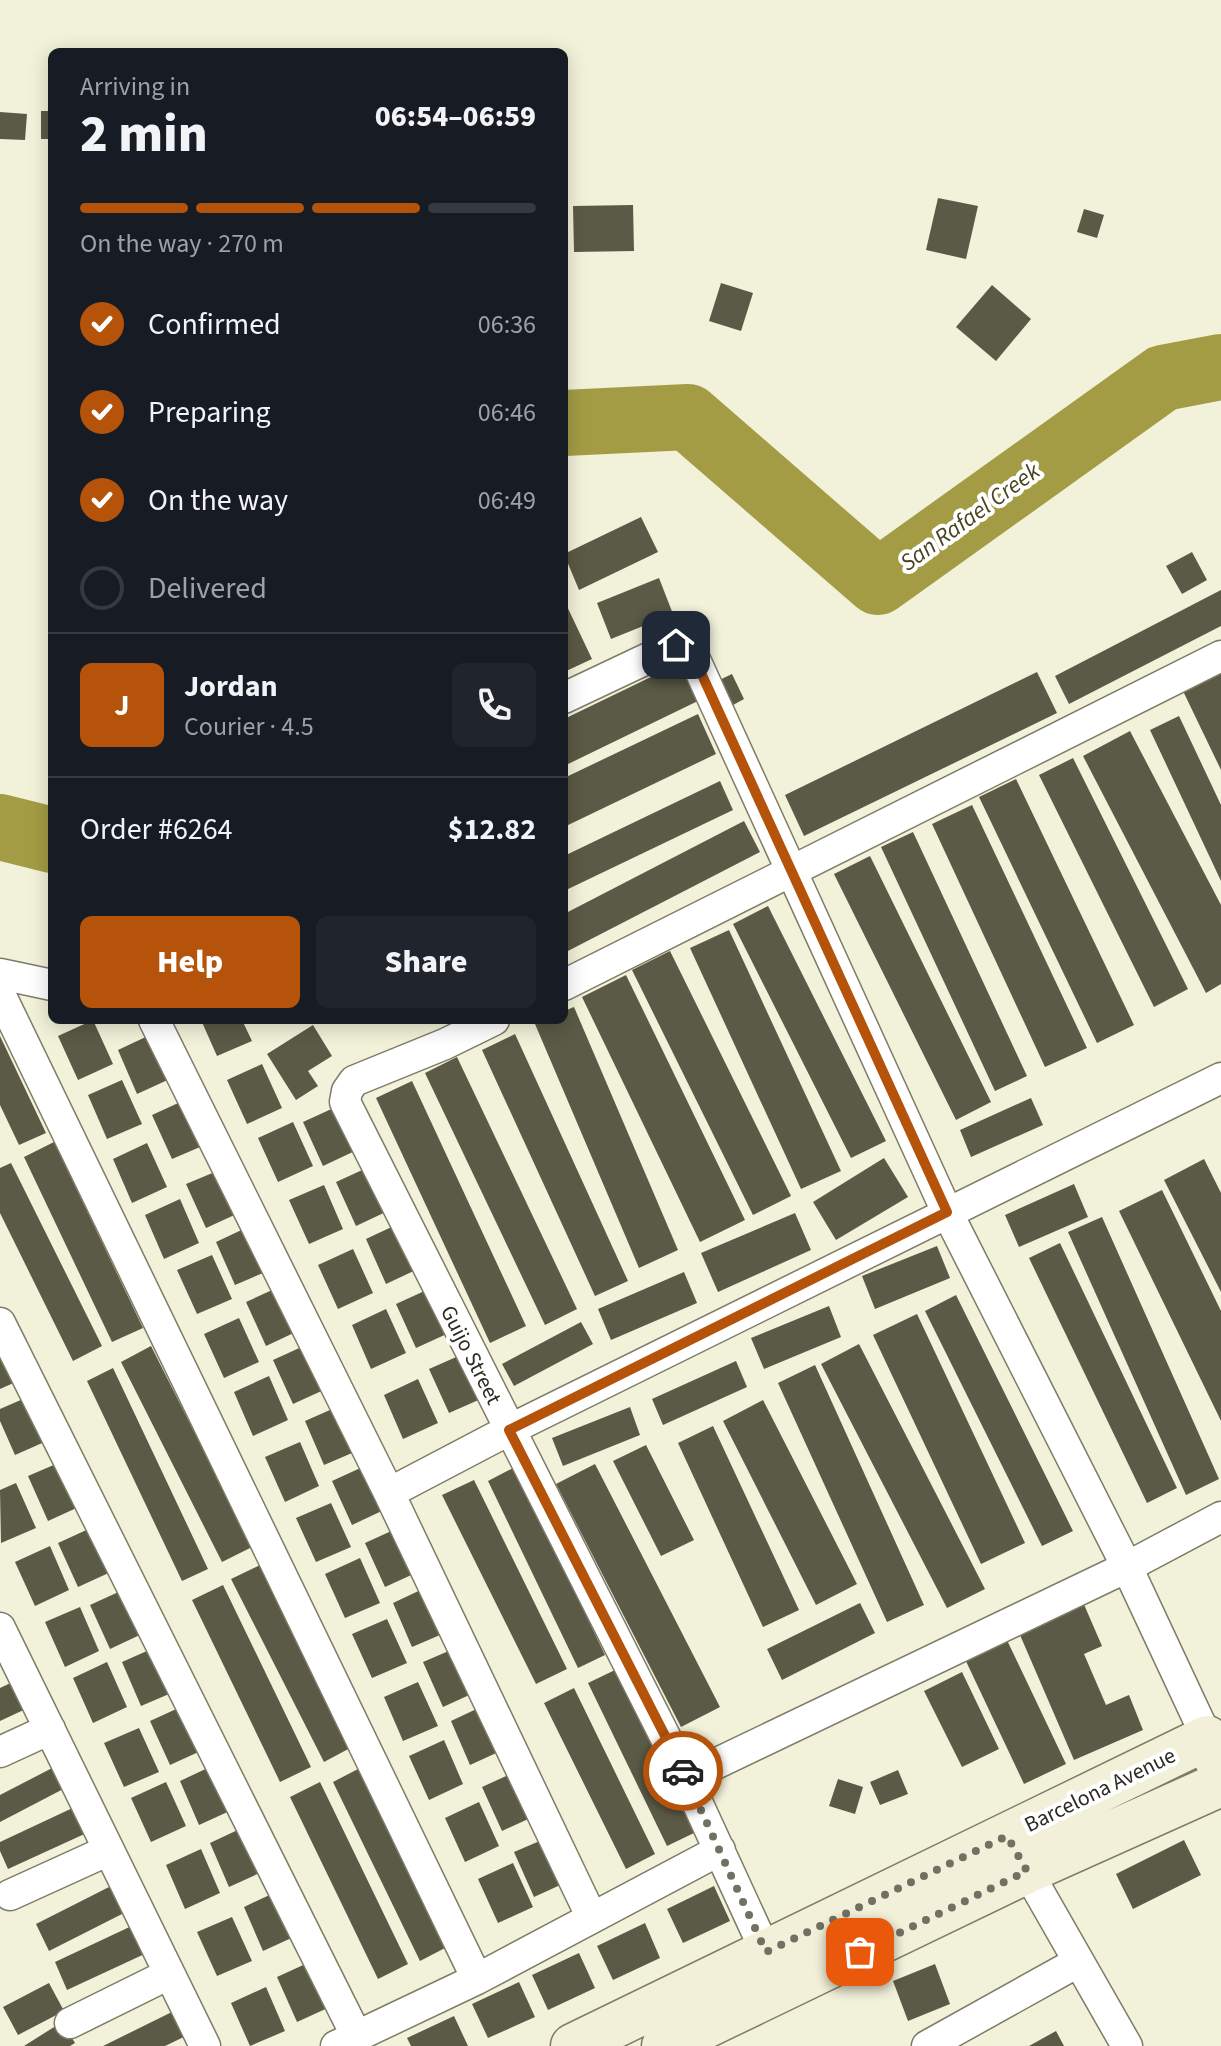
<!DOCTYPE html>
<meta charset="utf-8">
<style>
body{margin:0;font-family:"Source Sans 3",sans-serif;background:#20242c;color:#f1f3f6;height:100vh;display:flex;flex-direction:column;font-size:30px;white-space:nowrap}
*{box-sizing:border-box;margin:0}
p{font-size:26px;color:#9ea1a6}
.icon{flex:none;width:44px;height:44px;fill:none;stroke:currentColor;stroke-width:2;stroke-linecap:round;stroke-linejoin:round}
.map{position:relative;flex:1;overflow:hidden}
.details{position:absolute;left:48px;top:48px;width:520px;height:976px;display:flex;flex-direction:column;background:#171b24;border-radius:12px;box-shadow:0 4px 20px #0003}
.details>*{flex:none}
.pin{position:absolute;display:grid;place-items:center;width:68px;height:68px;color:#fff;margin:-34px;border-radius:16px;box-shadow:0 4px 12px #0006}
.courier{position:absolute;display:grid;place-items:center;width:80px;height:80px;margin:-40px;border:6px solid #b45309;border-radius:50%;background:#fff;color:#222;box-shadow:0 2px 10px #0007}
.head em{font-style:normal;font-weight:800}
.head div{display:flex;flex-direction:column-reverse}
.head{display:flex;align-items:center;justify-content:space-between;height:136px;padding:0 32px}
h1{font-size:52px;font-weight:800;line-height:60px}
.bar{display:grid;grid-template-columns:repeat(4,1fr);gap:12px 8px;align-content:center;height:96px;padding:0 32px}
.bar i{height:10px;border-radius:6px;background:#363941}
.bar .selected{background:#b45309}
.bar p{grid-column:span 4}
.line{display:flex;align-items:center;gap:20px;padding:0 32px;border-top:2px solid #363941}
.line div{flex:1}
.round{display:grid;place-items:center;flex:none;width:84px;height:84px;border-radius:12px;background:#20242c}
ol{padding:0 32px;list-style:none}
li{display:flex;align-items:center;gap:24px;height:88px}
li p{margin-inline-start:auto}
li .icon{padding:8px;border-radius:50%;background:#b45309;color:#fff;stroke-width:4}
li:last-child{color:#9ea1a6}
li i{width:44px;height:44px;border:4px solid #363941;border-radius:50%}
.primary-button{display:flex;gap:16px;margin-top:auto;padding:16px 32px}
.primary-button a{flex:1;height:92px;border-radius:12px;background:#b45309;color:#fff;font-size:32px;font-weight:800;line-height:92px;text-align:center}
.primary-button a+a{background:#20242c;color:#f1f3f6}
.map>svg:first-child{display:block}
</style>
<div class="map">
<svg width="1221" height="2046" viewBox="0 0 1221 2046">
<rect width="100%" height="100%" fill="#f2f1d9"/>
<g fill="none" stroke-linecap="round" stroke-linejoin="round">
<path stroke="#a49c45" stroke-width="66" d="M564 423 688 417 878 582 1163 378 1221 367
M0 827 52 840"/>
</g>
<path fill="#5b5a46" d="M41 111H52V139H41Z
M0 112 27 114 25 140 0 139Z
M938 198 978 206 966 259 926 250Z
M633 205 634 251 574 252 573 206Z
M1084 209 1104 215 1097 238 1077 232Z
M721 283 753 293 741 331 709 321Z
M992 285 1031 319 996 361 956 327Z
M641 517 658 552 579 590 564 554Z
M1192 552 1207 580 1182 594 1166 566Z
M659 578 673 614 611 639 597 603Z
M1221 590V626L1069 704 1055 676Z
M564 600 592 659 564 672Z
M684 661 702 699 564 766V719Z
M1037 672 1057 713 804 836 785 795Z
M1221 673V770L1183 691Z
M732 674 744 699 724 710 711 684Z
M698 714 716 754 564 827V778Z
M1179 716 1221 805V881L1150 730Z
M1130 731 1221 905V984L1206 993 1083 756Z
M1073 758 1188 989 1154 1007 1039 775Z
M1016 779 1134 1025 1097 1043 979 797Z
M720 781 733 810 564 891V856Z
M972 805 1087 1048 1045 1067 932 824Z
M744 821 760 852 564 953V914Z
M913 832 1027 1076 995 1091 881 847Z
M870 856 991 1102 956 1120 834 874Z
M768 906 886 1141 851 1158 733 924Z
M729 930 841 1171 801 1189 690 948Z
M670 951 791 1196 753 1215 632 970Z
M626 975 745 1220 700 1242 582 997Z
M574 1007 678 1250 639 1268 535 1024 543 1020H564V1011Z
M93 1020 113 1064 78 1080 58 1036Z
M201 1020H242L252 1041 217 1056Z
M313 1025 332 1056 308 1071 318 1086 296 1100 267 1054Z
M152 1034 172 1078 137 1094 118 1050Z
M515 1034 628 1281 595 1296 482 1050Z
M0 1036 46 1133 19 1145 0 1105Z
M457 1057 577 1309 545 1325 425 1073Z
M262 1064 282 1108 247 1124 227 1080Z
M122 1080 142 1124 107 1139 88 1095Z
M412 1081 526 1326 490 1343 376 1098Z
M1031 1098 1043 1125 971 1157 960 1130Z
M187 1099 207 1144 172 1159 152 1115Z
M338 1106 357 1150 323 1166 303 1122Z
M293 1122 313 1166 278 1182 258 1138Z
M54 1142 143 1328 112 1342 24 1157Z
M147 1143 167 1187 132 1203 113 1159Z
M884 1158 908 1197 836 1240 813 1202Z
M1204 1159 1221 1193V1292L1164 1180Z
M11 1163 102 1346 73 1361 0 1213V1168Z
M371 1166 390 1210 356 1226 336 1182Z
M222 1169 241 1212 206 1228 186 1184Z
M1074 1184 1088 1217 1019 1247 1005 1215Z
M324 1185 343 1229 309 1244 289 1200Z
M1162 1190 1221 1311V1421L1119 1211Z
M180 1199 199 1243 164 1259 145 1215Z
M795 1213 811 1250 718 1292 701 1253Z
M1102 1217 1219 1479 1186 1495 1068 1232Z
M400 1223 420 1268 386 1284 366 1239Z
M250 1226 270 1270 235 1285 216 1242Z
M1060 1243 1177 1488 1147 1503 1029 1258Z
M937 1246 950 1278 875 1309 862 1276Z
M353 1249 373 1293 338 1309 318 1265Z
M212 1255 232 1299 197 1314 177 1270Z
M684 1272 697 1303 611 1340 598 1309Z
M281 1286 300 1330 266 1346 246 1302Z
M431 1288 451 1332 416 1348 396 1304Z
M956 1295 1073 1531 1042 1546 925 1311Z
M829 1306 841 1337 764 1369 751 1338Z
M386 1309 406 1353 371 1369 352 1325Z
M917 1314 1025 1543 981 1564 873 1335Z
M239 1318 259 1362 224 1378 204 1334Z
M581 1322 593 1344 514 1386 502 1364Z
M0 1340 18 1381 0 1389Z
M308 1344 328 1388 293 1404 273 1360Z
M859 1344 985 1589 947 1608 821 1364Z
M151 1346 252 1547 222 1562 121 1362Z
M463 1354 483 1398 449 1413 429 1369Z
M736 1361 747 1387 663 1425 652 1399Z
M815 1365 924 1605 887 1622 778 1383Z
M113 1368 208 1569 182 1581 87 1381Z
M269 1376 288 1420 253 1436 234 1392Z
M418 1379 438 1423 403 1439 384 1395Z
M30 1396 49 1440 15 1455 0 1421V1409Z
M763 1400 857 1584 816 1605 723 1421Z
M339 1406 359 1450 324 1465 305 1421Z
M630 1407 640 1435 563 1466 552 1438Z
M713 1426 799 1610 763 1627 678 1443Z
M300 1442 319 1486 285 1502 265 1457Z
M646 1445 694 1540 661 1556 613 1461Z
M63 1461 83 1505 48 1521 28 1476Z
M595 1464 720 1707 681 1727 556 1484Z
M367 1465 386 1509 352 1525 332 1481Z
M515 1467 605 1655 578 1668 488 1481Z
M474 1480 567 1669 536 1684 442 1495Z
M16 1483 36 1528 1 1543 0 1490Z
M331 1503 351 1547 316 1562 296 1518Z
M93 1527 113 1571 78 1587 58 1543Z
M400 1527 420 1571 385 1587 365 1543Z
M50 1546 69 1590 35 1606 15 1562Z
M360 1558 380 1603 345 1618 325 1574Z
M260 1565 352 1747 324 1762 231 1579Z
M223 1585 311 1767 280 1782 192 1600Z
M427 1587 447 1632 412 1647 393 1603Z
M125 1589 144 1633 110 1649 90 1605Z
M1079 1593 1102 1646 1084 1654 1106 1705 1129 1695 1143 1730 1074 1760 1014 1621Z
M860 1603 875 1633 782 1680 767 1649Z
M80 1607 99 1651 65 1667 45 1622Z
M387 1619 407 1663 372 1678 352 1634Z
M1005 1636 1066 1764 1024 1784 964 1657Z
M156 1647 176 1691 141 1706 122 1662Z
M458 1647 478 1691 443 1707 423 1662Z
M107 1662 127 1707 93 1723 73 1678Z
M615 1670 694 1833 667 1846 588 1683Z
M962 1672 999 1749 962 1767 924 1691Z
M19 1679 32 1706 0 1721V1688Z
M418 1682 438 1726 403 1741 384 1697Z
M574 1688 655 1854 626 1869 544 1703Z
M185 1705 205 1749 170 1765 150 1721Z
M485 1705 505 1749 470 1765 451 1721Z
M139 1728 159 1772 124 1787 104 1743Z
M444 1740 463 1784 429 1800 409 1756Z
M58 1765 69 1786 0 1822V1795Z
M214 1765 234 1809 199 1825 180 1781Z
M358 1769 445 1948 420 1961 333 1782Z
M898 1770 908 1794 880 1805 870 1782Z
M517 1771 537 1815 502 1831 482 1787Z
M838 1779 863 1787 855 1814 829 1806Z
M166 1782 186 1826 151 1842 131 1798Z
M320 1782 408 1964 378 1979 290 1797Z
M479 1802 499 1846 465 1862 445 1818Z
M79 1805 91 1831 8 1869 0 1851V1842Z
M244 1827 264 1871 229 1887 210 1843Z
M549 1837 569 1881 534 1897 514 1852Z
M1184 1840 1201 1875 1133 1909 1116 1874Z
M201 1849 220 1893 185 1909 166 1865Z
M513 1863 533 1907 498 1923 478 1879Z
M111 1886 124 1913 49 1951 36 1924Z
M714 1886 730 1921 683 1943 667 1909Z
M278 1891 298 1935 263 1951 244 1907Z
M232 1917 252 1961 217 1976 197 1932Z
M138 1923 151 1951 67 1990 55 1962Z
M645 1923 660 1958 613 1980 597 1946Z
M579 1953 595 1988 548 2010 532 1975Z
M312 1961 332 2006 297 2022 277 1977Z
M935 1964 950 2004 908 2021 893 1981Z
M519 1982 535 2017 488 2038 472 2004Z
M49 1983 64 2011 18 2035 3 2007Z
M266 1987 285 2031 250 2046 231 2003Z
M178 2009 190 2034 165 2046H103Z
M454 2016 468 2046H411L407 2038Z
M62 2022 75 2043 70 2046H24Z
M1056 2031 1064 2046H1029Z"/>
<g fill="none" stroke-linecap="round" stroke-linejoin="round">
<g stroke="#7d7c67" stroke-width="33">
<path id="street" d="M564 698 676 645H683L692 653 947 1212 1127 1567 1207 1738
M0 974 52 985
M564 985 1221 656
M0 994 477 1979
M154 1020 389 1493 592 1918
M494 1020 445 1044 354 1081 347 1091 345 1102 686 1778 766 1952
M0 1323 357 2037
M389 1493 509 1430 1221 1078
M0 1628 205 2046
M0 1752 50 1729
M686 1778 1127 1567 1221 1517
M1019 1857 1127 2046
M10 1895 109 1850
M70 2023 169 1974
M336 2046 477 1979 720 1850
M927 2046 1078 1962"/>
</g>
<g stroke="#7d7c67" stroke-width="47">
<path id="secondary" d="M573 2046 1207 1738 1221 1769
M664 2046 1027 1871 1221 1784"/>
</g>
<use href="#street" stroke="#fff" stroke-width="30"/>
<use href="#secondary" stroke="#f2f0d8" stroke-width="44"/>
</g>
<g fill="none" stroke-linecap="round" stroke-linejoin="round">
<path stroke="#717163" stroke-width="8" stroke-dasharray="0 14.4" d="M683 1771 766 1952 1007 1836 1027 1871 860 1952"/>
<path stroke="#b45309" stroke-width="10" d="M676 645H683L692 653 947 1212 509 1430 683 1771"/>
</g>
<g text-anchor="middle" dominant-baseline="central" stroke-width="8" stroke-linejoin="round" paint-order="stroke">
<g font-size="22" fill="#2c2c23" stroke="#fff">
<text transform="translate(471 1355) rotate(63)">Guijo Street</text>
<text transform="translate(1100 1790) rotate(-26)">Barcelona Avenue</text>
</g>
<g font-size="24" font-style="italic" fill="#47441f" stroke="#fff">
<text transform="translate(970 517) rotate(-36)">San Rafael Creek</text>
</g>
</g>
</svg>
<div class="pin" style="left:860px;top:1952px;background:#ea580c"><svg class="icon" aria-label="bag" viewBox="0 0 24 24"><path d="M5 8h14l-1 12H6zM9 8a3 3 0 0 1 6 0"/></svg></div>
<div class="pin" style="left:676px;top:645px;background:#1f2937"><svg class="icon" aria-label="home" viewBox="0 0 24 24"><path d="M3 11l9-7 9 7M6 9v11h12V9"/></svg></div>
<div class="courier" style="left:683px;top:1771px"><svg class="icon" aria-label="car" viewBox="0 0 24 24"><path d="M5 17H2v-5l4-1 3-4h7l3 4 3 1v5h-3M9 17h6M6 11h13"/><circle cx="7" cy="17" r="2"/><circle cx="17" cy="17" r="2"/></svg></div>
<section class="details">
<div class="head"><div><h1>2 min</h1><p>Arriving in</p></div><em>06:54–06:59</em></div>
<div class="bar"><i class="selected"></i><i class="selected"></i><i class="selected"></i><i></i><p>On the way · 270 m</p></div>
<ol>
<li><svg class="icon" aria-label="check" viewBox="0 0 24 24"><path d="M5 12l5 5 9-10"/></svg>Confirmed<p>06:36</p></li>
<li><svg class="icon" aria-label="check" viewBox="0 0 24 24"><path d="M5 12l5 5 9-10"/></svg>Preparing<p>06:46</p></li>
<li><svg class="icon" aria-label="check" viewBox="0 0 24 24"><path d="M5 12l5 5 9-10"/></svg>On the way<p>06:49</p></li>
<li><i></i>Delivered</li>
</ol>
<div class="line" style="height:144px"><b class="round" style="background:#b45309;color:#fff">J</b><div><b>Jordan</b><p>Courier · 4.5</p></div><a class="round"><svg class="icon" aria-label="phone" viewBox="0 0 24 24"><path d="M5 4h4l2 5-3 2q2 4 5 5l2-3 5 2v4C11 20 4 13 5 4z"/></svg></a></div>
<div class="line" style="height:104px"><div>Order #6264</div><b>$12.82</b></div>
<div class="primary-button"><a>Help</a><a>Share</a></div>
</section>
</div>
